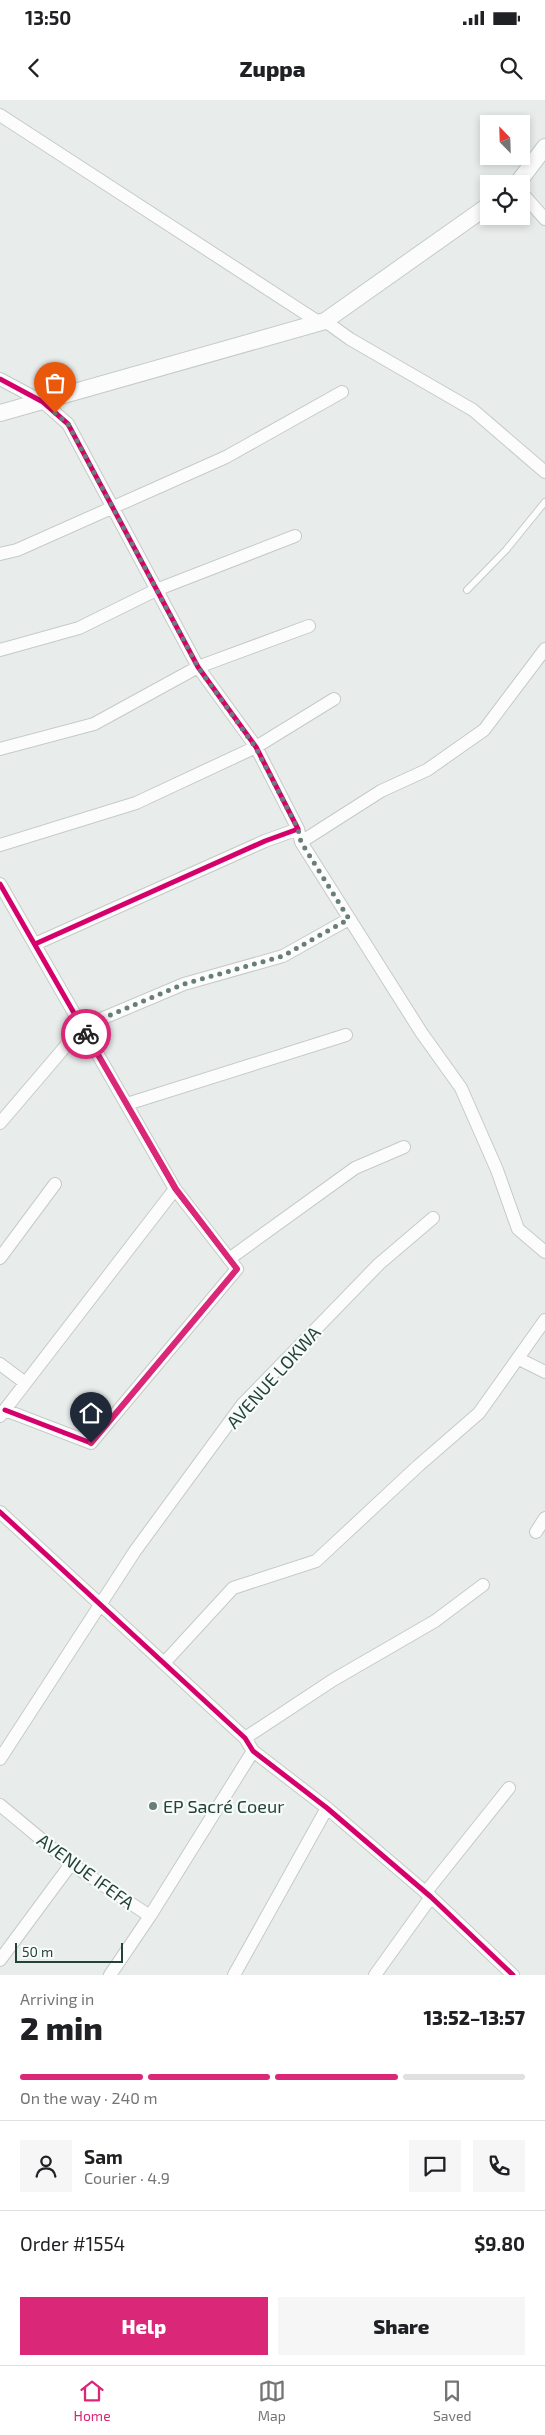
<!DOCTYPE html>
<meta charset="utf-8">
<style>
body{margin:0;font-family:"Exo 2",sans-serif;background:#f6f6f6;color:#202124;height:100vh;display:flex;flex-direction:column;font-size:19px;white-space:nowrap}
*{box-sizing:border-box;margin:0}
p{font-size:16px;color:#757577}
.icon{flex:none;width:28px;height:28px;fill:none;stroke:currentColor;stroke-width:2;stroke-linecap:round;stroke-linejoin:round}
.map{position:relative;height:1875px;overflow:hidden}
.panel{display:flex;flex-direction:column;background:#fff;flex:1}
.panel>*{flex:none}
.needle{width:32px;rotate:337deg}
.fabs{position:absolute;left:480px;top:15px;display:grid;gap:10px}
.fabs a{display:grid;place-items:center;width:50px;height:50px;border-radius:0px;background:#fff;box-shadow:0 2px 8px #0003;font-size:25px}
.scale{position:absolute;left:15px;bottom:12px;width:108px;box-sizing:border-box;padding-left:5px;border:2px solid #24423a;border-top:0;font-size:14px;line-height:18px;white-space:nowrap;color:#24423a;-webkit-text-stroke:4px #f7fbf9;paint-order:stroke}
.pin{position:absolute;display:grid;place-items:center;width:42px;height:42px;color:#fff;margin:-51px -21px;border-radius:50% 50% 50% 0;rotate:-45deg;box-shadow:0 0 5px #0007}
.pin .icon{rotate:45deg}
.courier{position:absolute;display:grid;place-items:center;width:50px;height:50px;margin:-25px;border:4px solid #db2777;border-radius:50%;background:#fff;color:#222;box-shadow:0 1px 6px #0007}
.overview em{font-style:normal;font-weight:800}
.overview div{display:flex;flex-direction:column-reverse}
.overview{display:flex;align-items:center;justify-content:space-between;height:85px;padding:0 20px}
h1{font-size:32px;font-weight:800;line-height:38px}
.bar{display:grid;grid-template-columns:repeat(4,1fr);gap:8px 5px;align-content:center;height:60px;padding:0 20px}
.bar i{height:6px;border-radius:4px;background:#e0e0e0}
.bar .on{background:#db2777}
.bar p{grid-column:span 4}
.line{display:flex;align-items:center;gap:12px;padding:0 20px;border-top:1px solid #e0e0e0}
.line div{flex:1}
.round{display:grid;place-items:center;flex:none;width:52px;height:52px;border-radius:0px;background:#f6f6f6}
.button{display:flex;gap:10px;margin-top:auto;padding:10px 20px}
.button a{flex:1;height:58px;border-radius:0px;background:#db2777;color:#fff;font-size:20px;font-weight:800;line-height:58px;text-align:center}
.button a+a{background:#f6f6f6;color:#202124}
.status{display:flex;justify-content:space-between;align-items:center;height:35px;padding:0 25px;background:#fff;direction:ltr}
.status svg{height:14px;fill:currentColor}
header{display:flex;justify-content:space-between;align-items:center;height:65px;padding:0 20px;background:#fff;font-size:22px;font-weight:800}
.tab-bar{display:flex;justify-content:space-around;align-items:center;height:70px;border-top:1px solid #e0e0e0;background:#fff;font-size:14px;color:#757577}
.tab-bar a{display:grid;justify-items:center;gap:2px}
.tab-bar .on{color:#db2777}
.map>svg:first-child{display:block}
</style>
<div class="status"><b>13:50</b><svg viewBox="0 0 49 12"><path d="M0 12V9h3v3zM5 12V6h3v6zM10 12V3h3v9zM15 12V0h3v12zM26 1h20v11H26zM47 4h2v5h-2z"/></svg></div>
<header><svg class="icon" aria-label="back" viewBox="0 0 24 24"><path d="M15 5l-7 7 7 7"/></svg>Zuppa<svg class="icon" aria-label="search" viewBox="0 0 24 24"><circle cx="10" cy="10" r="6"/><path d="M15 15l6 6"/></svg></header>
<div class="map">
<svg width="545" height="1875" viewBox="0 0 545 1875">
<rect width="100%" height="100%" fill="#e8edeb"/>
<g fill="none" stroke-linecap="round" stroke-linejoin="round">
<g stroke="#c5cac8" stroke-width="8">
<path id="lane" d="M467 490 506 450 545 402"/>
</g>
<g stroke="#c5cac8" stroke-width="14">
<path id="street" d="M0 15 320 223
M521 92 545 119
M325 221 350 239 473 310 545 372
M0 279 43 302 68 324 198 567 256 647 298 729 265 741 35 844
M0 454 17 450 226 357 342 292
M0 550 79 528 156 490 295 436
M0 649 94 624 198 567 309 526
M298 729 301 742 421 932 461 988 497 1070 518 1129 545 1152
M301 742 381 691 427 670 484 630 545 549
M0 745 136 703 256 647 334 599
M0 784 175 1089 237 1169 91 1343 5 1310
M127 1004 346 935
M0 1023 82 927 184 884 283 856 349 819
M0 1158 55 1084
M229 1159 355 1068 404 1047
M519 1259 545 1272
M0 1264 24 1282
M0 1316 175 1089
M0 1412 245 1638 253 1651 327 1708 431 1797 513 1875
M536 1432 545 1418
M165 1562 233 1488 316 1461 418 1366 479 1313 545 1220
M245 1638 333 1580 435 1521 483 1485
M0 1659 135 1451 242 1305 379 1164 433 1118
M0 1705 71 1764 150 1816
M426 1792 509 1688
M0 1860 71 1764
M110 1875 150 1816 253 1651
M234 1875 327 1708
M375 1875 431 1797"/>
</g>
<g stroke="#c3cbc8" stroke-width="18">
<path id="secondary" d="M517 84 545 47
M0 313 325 221 489 105"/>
</g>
<use href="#lane" stroke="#fcfcfc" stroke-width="6"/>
<use href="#street" stroke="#fcfcfc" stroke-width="12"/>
<use href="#secondary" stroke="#fcfcfc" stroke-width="16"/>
<g stroke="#f7fbf9" stroke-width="8">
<path id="cycleway" d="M0 279 43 302 68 324 198 567 256 647 298 729 265 741 35 844
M0 784 175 1089 237 1169 91 1343 5 1310
M0 1412 245 1638 253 1651 327 1708 431 1797 513 1875"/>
</g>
<use href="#cycleway" stroke="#d6006c" stroke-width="5"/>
</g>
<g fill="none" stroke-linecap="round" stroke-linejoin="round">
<path stroke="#697e78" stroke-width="5" stroke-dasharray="0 9" d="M55 313 68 324 198 567 256 648 298 729 301 742 349 819 283 856 184 884 82 927 86 934"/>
<path stroke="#db2777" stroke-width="6" d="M86 934 176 1089 237 1169 91 1343"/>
</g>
<circle fill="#697e78" stroke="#f7fbf9" stroke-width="2" cx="153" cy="1706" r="5"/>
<g text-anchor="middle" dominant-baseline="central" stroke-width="4.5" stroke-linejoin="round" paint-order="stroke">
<g font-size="18" fill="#24423a" stroke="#f7fbf9">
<text transform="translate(273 1277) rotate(-48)">AVENUE LOKWA</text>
<text transform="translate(86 1771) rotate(36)">AVENUE IFEFA</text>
</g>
<g font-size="18" fill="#24423a" stroke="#f7fbf9" text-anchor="start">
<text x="163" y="1706">EP Sacré Coeur</text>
</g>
</g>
</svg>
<div class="fabs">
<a><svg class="needle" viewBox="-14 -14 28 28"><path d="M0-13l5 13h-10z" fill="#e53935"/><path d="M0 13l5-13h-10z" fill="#757577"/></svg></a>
<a><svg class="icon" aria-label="locate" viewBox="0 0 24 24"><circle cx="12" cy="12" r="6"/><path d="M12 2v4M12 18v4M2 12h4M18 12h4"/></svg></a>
</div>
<div class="scale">50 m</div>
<div class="pin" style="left:55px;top:313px;background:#ea580c"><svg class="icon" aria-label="bag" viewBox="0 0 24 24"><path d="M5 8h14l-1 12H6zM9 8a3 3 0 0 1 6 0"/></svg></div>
<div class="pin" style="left:91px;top:1343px;background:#1f2937"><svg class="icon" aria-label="home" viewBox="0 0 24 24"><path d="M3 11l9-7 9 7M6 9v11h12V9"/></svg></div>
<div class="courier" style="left:86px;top:934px"><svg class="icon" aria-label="bike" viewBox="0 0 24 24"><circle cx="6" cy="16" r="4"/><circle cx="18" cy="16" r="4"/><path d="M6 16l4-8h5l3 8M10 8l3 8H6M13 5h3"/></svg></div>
</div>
<section class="panel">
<div class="overview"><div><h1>2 min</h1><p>Arriving in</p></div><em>13:52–13:57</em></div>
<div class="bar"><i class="on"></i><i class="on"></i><i class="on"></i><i></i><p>On the way · 240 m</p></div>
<div class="line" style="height:90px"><a class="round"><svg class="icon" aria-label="person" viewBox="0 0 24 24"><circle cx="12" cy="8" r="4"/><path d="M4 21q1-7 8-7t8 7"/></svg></a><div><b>Sam</b><p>Courier · 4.9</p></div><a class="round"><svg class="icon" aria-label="chat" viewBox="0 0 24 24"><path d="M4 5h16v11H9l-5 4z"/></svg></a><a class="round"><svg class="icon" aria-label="phone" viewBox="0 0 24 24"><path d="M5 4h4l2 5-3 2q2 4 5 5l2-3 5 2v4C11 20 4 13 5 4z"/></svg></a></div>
<div class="line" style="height:65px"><div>Order #1554</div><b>$9.80</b></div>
<div class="button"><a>Help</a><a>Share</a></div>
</section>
<nav class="tab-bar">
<a class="on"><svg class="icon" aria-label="home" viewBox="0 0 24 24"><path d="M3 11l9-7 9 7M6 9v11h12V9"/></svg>Home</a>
<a><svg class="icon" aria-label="map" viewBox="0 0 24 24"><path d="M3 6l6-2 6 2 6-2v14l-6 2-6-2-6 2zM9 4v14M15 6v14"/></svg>Map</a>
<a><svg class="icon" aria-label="saved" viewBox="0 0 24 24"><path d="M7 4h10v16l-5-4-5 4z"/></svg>Saved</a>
</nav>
